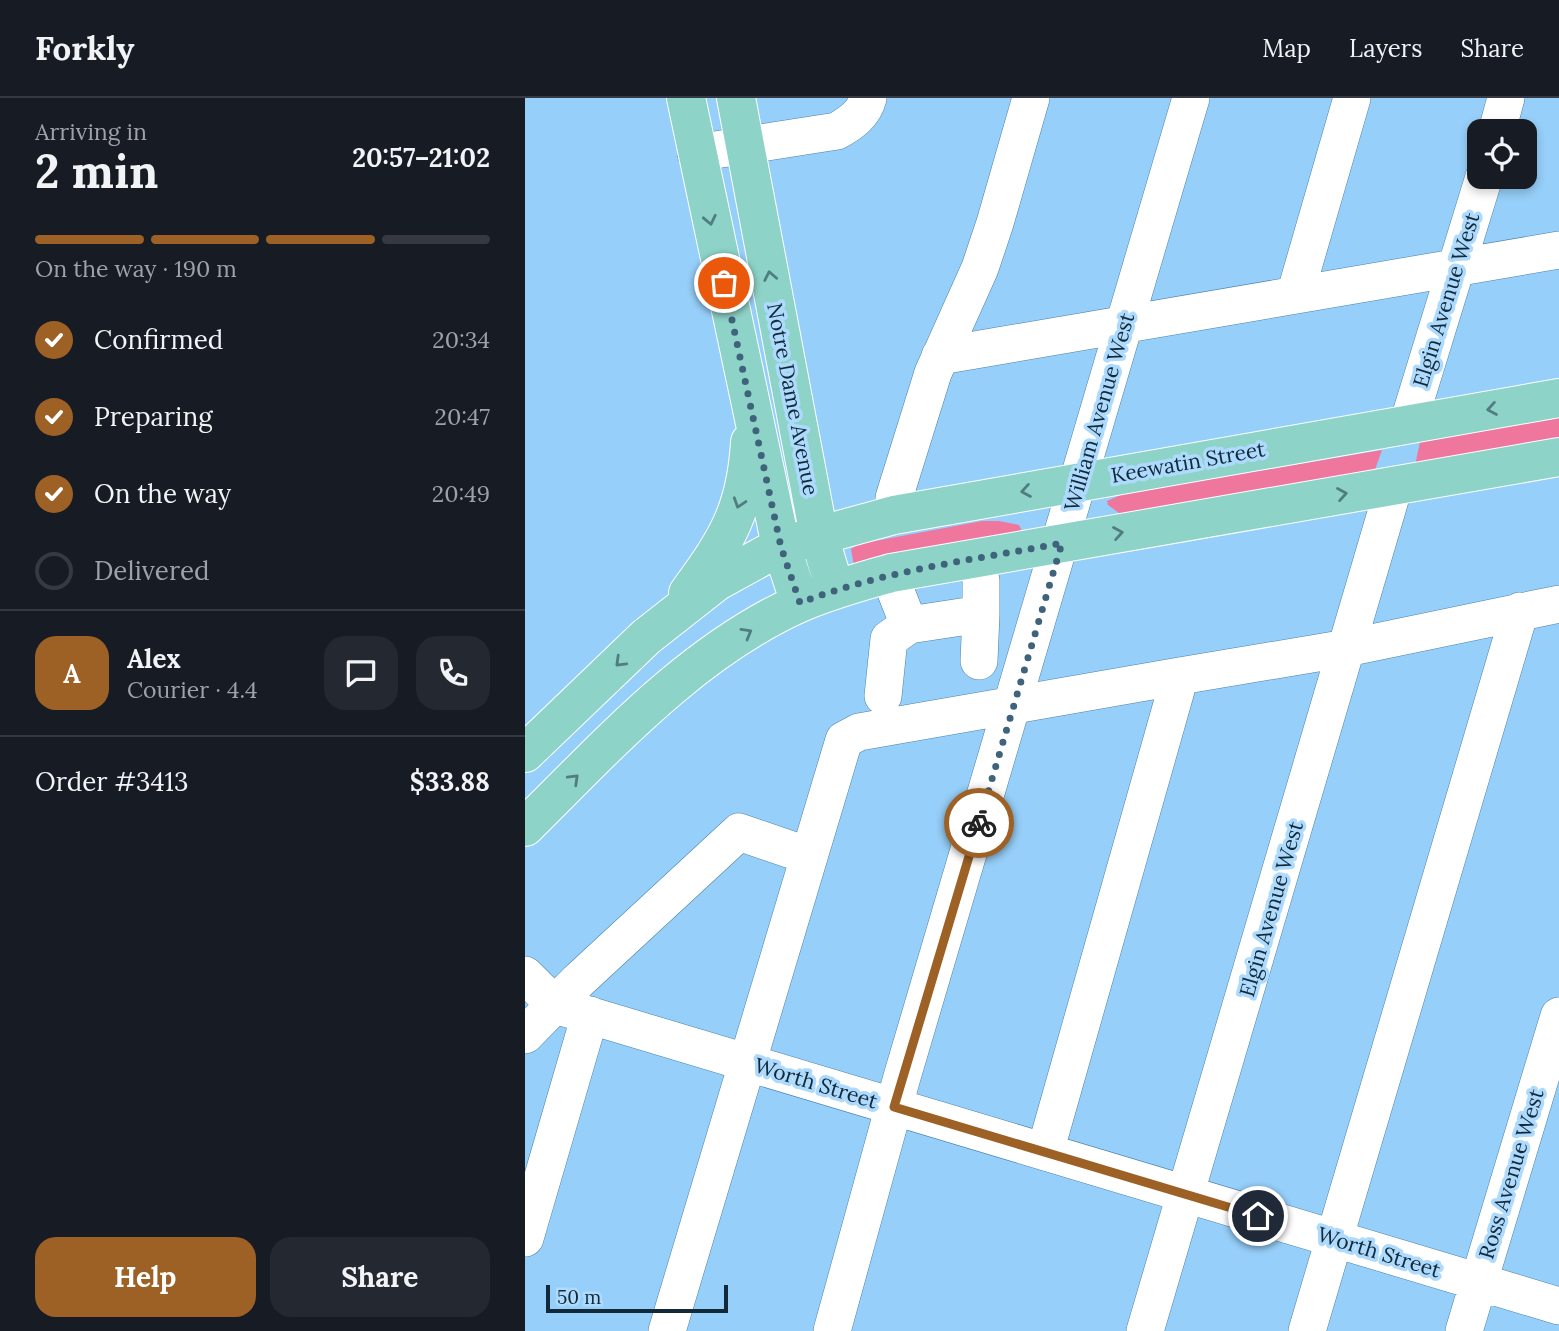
<!DOCTYPE html>
<meta charset="utf-8">
<style>
body{margin:0;font-family:Lora,serif;background:#242831;color:#f1f3f6;height:100vh;display:flex;flex-direction:column;font-size:26px;white-space:nowrap}
*{box-sizing:border-box;margin:0}
p{font-size:23px;color:#9ea1a6}
.icon{flex:none;width:38px;height:38px;fill:none;stroke:currentColor;stroke-width:2;stroke-linecap:round;stroke-linejoin:round}
.map{position:relative;flex:1;overflow:hidden}
.side{display:flex;flex-direction:column;background:#171b24;width:525px}
.side>*{flex:none}
.controls{position:absolute;left:942px;top:21px;display:grid;gap:14px}
.controls a{display:grid;place-items:center;width:70px;height:70px;border-radius:14px;background:#171b24;box-shadow:0 4px 10px #0003;font-size:35px}
.scale{position:absolute;left:21px;bottom:18px;width:182px;box-sizing:border-box;padding-left:7px;border:4px solid #122939;border-top:0;font-size:19px;line-height:24px;white-space:nowrap;color:#122939;-webkit-text-stroke:5px #aedbfd;paint-order:stroke}
.pin{position:absolute;display:grid;place-items:center;width:60px;height:60px;color:#fff;margin:-30px;border:4px solid #fff;border-radius:50%;box-shadow:0 2px 7px #0007}
.courier{position:absolute;display:grid;place-items:center;width:70px;height:70px;margin:-35px;border:5px solid #9e6125;border-radius:50%;background:#fff;color:#222;box-shadow:0 2px 9px #0007}
.headline em{font-style:normal;font-weight:700}
.headline div{display:flex;flex-direction:column-reverse}
.headline{display:flex;align-items:center;justify-content:space-between;height:119px;padding:0 35px}
h1{font-size:46px;font-weight:700;line-height:52px}
.bar{display:grid;grid-template-columns:repeat(4,1fr);gap:10px 7px;align-content:center;height:84px;padding:0 35px}
.bar i{height:9px;border-radius:5px;background:#363941}
.bar .active{background:#9e6125}
.bar p{grid-column:span 4}
.line{display:flex;align-items:center;gap:18px;padding:0 35px;border-top:2px solid #363941}
.line div{flex:1}
.round{display:grid;place-items:center;flex:none;width:74px;height:74px;border-radius:21px;background:#242831}
ol{padding:0 35px;list-style:none}
li{display:flex;align-items:center;gap:21px;height:77px}
li p{margin-inline-start:auto}
li .icon{padding:7px;border-radius:50%;background:#9e6125;color:#fff;stroke-width:4}
li:last-child{color:#9ea1a6}
li i{width:38px;height:38px;border:4px solid #363941;border-radius:50%}
.button{display:flex;gap:14px;margin-top:auto;padding:14px 35px}
.button a{flex:1;height:80px;border-radius:21px;background:#9e6125;color:#fff;font-size:28px;font-weight:700;line-height:80px;text-align:center}
.button a+a{background:#242831;color:#f1f3f6}
header{display:flex;align-items:center;gap:42px;box-sizing:border-box;height:98px;padding:0 35px;background:#171b24;border-bottom:2px solid #363941}
header strong{font-size:33px}
nav{display:flex;gap:38px;margin-inline-start:auto;font-size:24px}
main{display:flex;flex:1;min-height:0}
.map>svg:first-child{display:block}
</style>
<header>
<strong>Forkly</strong>
<nav><a>Map</a><a>Layers</a><a>Share</a></nav>
</header>
<main>
<section class="side">
<div class="headline"><div><h1>2 min</h1><p>Arriving in</p></div><em>20:57–21:02</em></div>
<div class="bar"><i class="active"></i><i class="active"></i><i class="active"></i><i></i><p>On the way · 190 m</p></div>
<ol>
<li><svg class="icon" aria-label="check" viewBox="0 0 24 24"><path d="M5 12l5 5 9-10"/></svg>Confirmed<p>20:34</p></li>
<li><svg class="icon" aria-label="check" viewBox="0 0 24 24"><path d="M5 12l5 5 9-10"/></svg>Preparing<p>20:47</p></li>
<li><svg class="icon" aria-label="check" viewBox="0 0 24 24"><path d="M5 12l5 5 9-10"/></svg>On the way<p>20:49</p></li>
<li><i></i>Delivered</li>
</ol>
<div class="line" style="height:126px"><b class="round" style="background:#9e6125;color:#fff">A</b><div><b>Alex</b><p>Courier · 4.4</p></div><a class="round"><svg class="icon" aria-label="chat" viewBox="0 0 24 24"><path d="M4 5h16v11H9l-5 4z"/></svg></a><a class="round"><svg class="icon" aria-label="phone" viewBox="0 0 24 24"><path d="M5 4h4l2 5-3 2q2 4 5 5l2-3 5 2v4C11 20 4 13 5 4z"/></svg></a></div>
<div class="line" style="height:91px"><div>Order #3413</div><b>$33.88</b></div>
<div class="button"><a>Help</a><a>Share</a></div>
</section>
<div class="map">
<svg width="1034" height="1233" viewBox="0 0 1034 1233">
<rect width="100%" height="100%" fill="#96cff9"/>
<path fill="#ef779e" d="M1034 320V347L889 372 895 344Z
M857 352 847 380 598 418 583 407 582 403 598 396Z
M457 423H474L494 427 499 437 329 468 326 451 334 446Z"/>
<g fill="none" stroke-linecap="round" stroke-linejoin="round">
<g stroke="#4b82a9" stroke-width="38">
<path id="minor" d="M972 33 981 0
M171 55 312 33C326 25 339 16 343 0
M770 197 827 0
M415 258 1034 152
M883 326 959 79
M369 417V400L408 275 455 170 470 125 506 0
M364 476 384 527 456 516V483L452 461
M454 563 456 516
M358 598 364 541 384 527
M0 877 30 907 1034 1208
M0 937 53 883 214 734 284 758
M520 1054 655 578 822 550 1034 506
M0 1140 65 917
M142 1233 319 642 334 634 655 578
M307 1233 377 979 666 0
M620 1233 869 388
M782 1233 995 513
M939 1233 1034 918"/>
</g>
<g stroke="#fff" stroke-width="40">
<path id="major" d="M161 0 256 448 275 505
M211 0 294 438 310 491
M163 495C202 442 221 412 225 344
M0 655 121 539 191 484 256 448 369 417 1034 300
M0 729C83 647 167 553 275 505 305 492 335 484 366 475L1034 359"/>
</g>
<use href="#minor" stroke="#fff" stroke-width="37"/>
<use href="#major" stroke="#8ed3c8" stroke-width="38"/>
</g>
<defs><path id="oneway-chevron" d="M-2-3.5L2.5 0L-2 3.5" fill="none" stroke-width="1.6" stroke-linecap="round" stroke-linejoin="round" transform="scale(1.75)"/></defs>
<g stroke="#507e80">
<use href="#oneway-chevron" transform="translate(185 122) rotate(78)"/>
<use href="#oneway-chevron" transform="translate(245 178) rotate(-101)"/>
<use href="#oneway-chevron" transform="translate(967 311) rotate(170)"/>
<use href="#oneway-chevron" transform="translate(501 393) rotate(170)"/>
<use href="#oneway-chevron" transform="translate(817 396) rotate(-10)"/>
<use href="#oneway-chevron" transform="translate(214 405) rotate(108)"/>
<use href="#oneway-chevron" transform="translate(593 435) rotate(-10)"/>
<use href="#oneway-chevron" transform="translate(222 535) rotate(-30)"/>
<use href="#oneway-chevron" transform="translate(95 564) rotate(136)"/>
<use href="#oneway-chevron" transform="translate(49 681) rotate(-44)"/>
</g>
<g fill="none" stroke-linecap="round" stroke-linejoin="round">
<path stroke="#40637c" stroke-width="7" stroke-dasharray="0 12.6" d="M199 185 256 449 275 505C359 472 449 462 537 445L454 725"/>
<path stroke="#9e6125" stroke-width="9" d="M454 725 369 1009 733 1118"/>
</g>
<g text-anchor="middle" dominant-baseline="central" stroke-width="7" stroke-linejoin="round" paint-order="stroke">
<g font-size="21" fill="#122939" stroke="#aedbfd">
<text transform="translate(921 202) rotate(-73)">Elgin Avenue West</text>
<text transform="translate(268 301) rotate(79)">Notre Dame Avenue</text>
<text transform="translate(574 314) rotate(-74)">William Avenue West</text>
<text transform="translate(663 364) rotate(-10)">Keewatin Street</text>
<text transform="translate(746 811) rotate(-74)">Elgin Avenue West</text>
<text transform="translate(291 985) rotate(17)">Worth Street</text>
<text transform="translate(986 1076) rotate(-73)">Ross Avenue West</text>
<text transform="translate(854 1154) rotate(17)">Worth Street</text>
</g>
</g>
</svg>
<div class="controls">
<a><svg class="icon" aria-label="locate" viewBox="0 0 24 24"><circle cx="12" cy="12" r="6"/><path d="M12 2v4M12 18v4M2 12h4M18 12h4"/></svg></a>
</div>
<div class="scale">50 m</div>
<div class="pin" style="left:199px;top:185px;background:#ea580c"><svg class="icon" aria-label="bag" viewBox="0 0 24 24"><path d="M5 8h14l-1 12H6zM9 8a3 3 0 0 1 6 0"/></svg></div>
<div class="pin" style="left:733px;top:1118px;background:#1f2937"><svg class="icon" aria-label="home" viewBox="0 0 24 24"><path d="M3 11l9-7 9 7M6 9v11h12V9"/></svg></div>
<div class="courier" style="left:454px;top:725px"><svg class="icon" aria-label="bike" viewBox="0 0 24 24"><circle cx="6" cy="16" r="4"/><circle cx="18" cy="16" r="4"/><path d="M6 16l4-8h5l3 8M10 8l3 8H6M13 5h3"/></svg></div>
</div>
</main>
